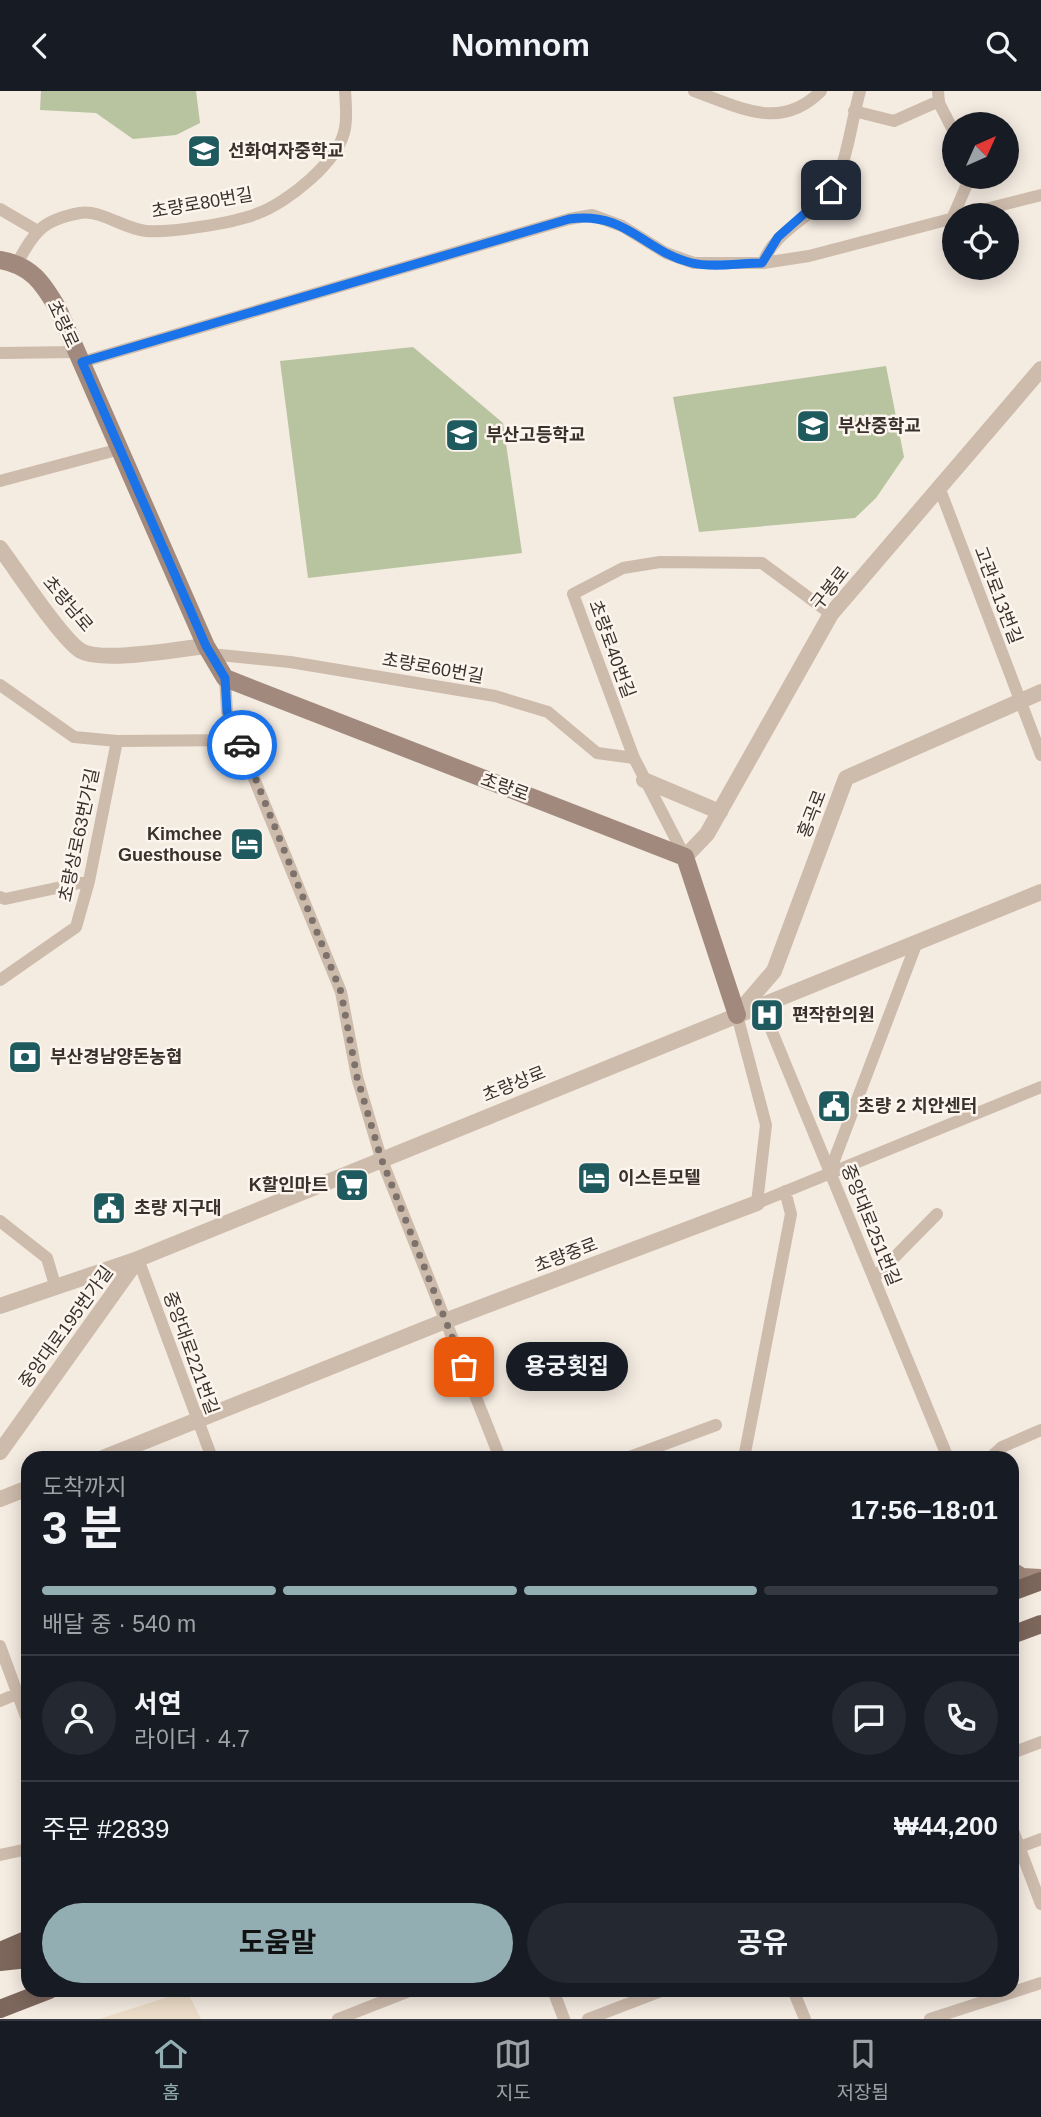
<!DOCTYPE html>
<html lang="ko">
<meta charset="utf-8">
<style>
body{margin:0;font-family:Arial,"Noto Sans KR",sans-serif;background:#242831;color:#f1f3f6;height:100vh;display:flex;flex-direction:column;font-size:26px;white-space:nowrap}
*{box-sizing:border-box;margin:0}
p{font-size:23px;color:#9ea1a6}
.icon{flex:none;width:38px;height:38px;fill:none;stroke:currentColor;stroke-width:2;stroke-linecap:round;stroke-linejoin:round}
.map{position:relative;flex:1;overflow:hidden}
.drawer{position:absolute;left:21px;top:1360px;width:998px;height:546px;display:flex;flex-direction:column;background:#171b24;border-radius:21px;box-shadow:0 4px 18px #0003}
.drawer>*{flex:none}
.needle{width:46px;rotate:45deg}
.controls{position:absolute;left:942px;top:21px;display:grid;gap:14px}
.controls a{display:grid;place-items:center;width:77px;height:77px;border-radius:50%;background:#171b24;box-shadow:0 4px 18px #0003;font-size:35px}
.pin{position:absolute;display:grid;place-items:center;width:60px;height:60px;color:#fff;margin:-30px;border-radius:14px;box-shadow:0 4px 10px #0006}
.courier{position:absolute;display:grid;place-items:center;width:70px;height:70px;margin:-35px;border:5px solid #1a73e8;border-radius:50%;background:#fff;color:#222;box-shadow:0 2px 9px #0007}
.bubble{position:absolute;height:49px;border-radius:24px;background:#171b24;box-shadow:0 4px 18px #0003;font-size:23px;font-weight:700;line-height:49px;text-align:center}
.overview em{font-style:normal;font-weight:700}
.overview div{display:flex;flex-direction:column-reverse}
.overview{display:flex;align-items:center;justify-content:space-between;height:119px;padding:0 21px}
h1{font-size:46px;font-weight:700;line-height:52px}
.bar{display:grid;grid-template-columns:repeat(4,1fr);gap:10px 7px;align-content:center;height:84px;padding:0 21px}
.bar i{height:9px;border-radius:5px;background:#363941}
.bar .on{background:#92aeb2}
.bar p{grid-column:span 4}
.line{display:flex;align-items:center;gap:18px;padding:0 21px;border-top:2px solid #363941}
.line div{flex:1}
.round{display:grid;place-items:center;flex:none;width:74px;height:74px;border-radius:37px;background:#242831}
.button{display:flex;gap:14px;margin-top:auto;padding:14px 21px}
.button a{flex:1;height:80px;border-radius:42px;background:#92aeb2;color:#111;font-size:28px;font-weight:700;line-height:80px;text-align:center}
.button a+a{background:#242831;color:#f1f3f6}
header{display:flex;justify-content:space-between;align-items:center;height:91px;padding:0 21px;background:#171b24;font-size:32px;font-weight:700}
.menu{display:flex;justify-content:space-around;align-items:center;height:98px;border-top:2px solid #363941;background:#171b24;font-size:19px;color:#9ea1a6}
.menu a{display:grid;justify-items:center;gap:4px}
.menu .on{color:#92aeb2}
.map>svg:first-child{display:block}
</style>
<header><svg class="icon" aria-label="back" viewBox="0 0 24 24"><path d="M15 5l-7 7 7 7"/></svg>Nomnom<svg class="icon" aria-label="search" viewBox="0 0 24 24"><circle cx="10" cy="10" r="6"/><path d="M15 15l6 6"/></svg></header>
<div class="map">
<svg width="1041" height="1928" viewBox="0 0 1041 1928">
<rect width="100%" height="100%" fill="#f4ebe1"/>
<path fill="#b8c4a0" d="M41 0H196L200 32 176 44 133 48 96 22 40 19Z
M413 256 503 332 522 462 308 487 280 270Z
M886 275 904 366 876 407 855 427 699 441 673 306Z"/>
<path fill="#ecdcc8" d="M187 1900 201 1928H99Z"/>
<g fill="none" stroke-linecap="round" stroke-linejoin="round">
<path stroke="#cdbbac" stroke-width="12" d="M694 0C740 16 780 41 821 0
M938 0 939 12 954 41
M854 20 894 30 939 10
M954 52 949 65 954 72
M0 118 36 139
M962 124 1041 104
M952 128 967 93 963 86
M17 172C35 141 41 129 80 122 100 118 124 138 146 140 171 142 232 132 256 123 286 113 340 70 345 37 347 26 346 12 345 0
M763 172C775 138 813 128 831 98 848 71 851 31 860 0
M0 262 77 261
M82 271 569 128 592 124 622 135 666 162 694 172H763L809 165 954 127
M0 390 120 358
M939 396 1041 664
M210 563 290 571 495 605 548 621 597 662 634 667
M225 587 227 621 341 901 357 986 381 1067 500 1367
M0 594 74 646 117 650 240 649
M685 766 634 667 573 503 623 477 660 471 762 472 831 523
M0 806 5 808 89 790
M0 889 76 836 89 790 117 650
M761 914 948 1367
M737 924 766 1034 757 1112 1041 996
M830 1080 917 851
M0 1130 47 1167 55 1194
M138 1168 212 1367
M874 1187 937 1123
M627 1367 716 1334
M744 1367 791 1123 785 1100
M990 1367 1002 1356 1041 1339
M0 1555 28 1631
M0 1610 28 1598
M1012 1662 1041 1651
M1012 1737 1041 1813
M1012 1759 1041 1748
M0 1764 28 1758
M553 1899 564 1928
M793 1899 805 1928
M338 1928 412 1899
M588 1928 664 1899
M930 1928 1041 1892"/>
<path stroke="#cdbbac" stroke-width="16" d="M0 457C16 478 62 549 81 560 104 572 178 558 206 555
M644 689 720 721
M685 766 707 743 831 523 1041 278
M738 922 774 880 846 687 1041 601
M0 1215 138 1168 1041 801
M0 1361 138 1168
M103 1367 445 1230 757 1112
M0 1408 28 1397"/>
<path stroke="#a18a7d" stroke-width="18" d="M0 169C31 174 43 192 58 218L206 555 225 587 685 766 737 924
M1012 1480 1022 1486 1041 1487"/>
<path stroke="#7d675c" stroke-width="18" d="M1012 1501 1041 1490
M1012 1544 1041 1533
M0 1860 28 1848
M0 1871 28 1868
M0 1918 49 1899"/>
</g>
<g fill="none" stroke-linecap="round" stroke-linejoin="round">
<path stroke="#7c716b" stroke-width="7" stroke-dasharray="0 12.6" d="M242 654 341 901 357 986 381 1067 464 1276"/>
<path stroke="#1a73e8" stroke-width="9" d="M242 654 227 621 225 587 206 555 82 271 569 128C627 120 643 160 692 172 713 177 741 172 762 172L778 146 831 99"/>
</g>
<defs>
<g id="school-square" transform="scale(1.75)"><rect x="-9" y="-9" width="18" height="18" rx="4" fill="#1f5a5e" stroke="#fbf5ee"/><path d="M0-5L7-2L0 1L-7-2ZM-4 1L0 2.5L4 1V4Q0 6-4 4Z" fill="#fff"/></g>
<g id="hotel-square" transform="scale(1.75)"><rect x="-9" y="-9" width="18" height="18" rx="4" fill="#1f5a5e" stroke="#fbf5ee"/><path d="M-6-4.5h1.5V1H6V5H4.5V3h-9V5H-6ZM-4 0a1.8 1.8 0 1 1 3.6 0ZM.5 0V-2.5h3Q6-2.5 6 0Z" fill="#fff"/></g>
<g id="hospital-square" transform="scale(1.75)"><rect x="-9" y="-9" width="18" height="18" rx="4" fill="#1f5a5e" stroke="#fbf5ee"/><path d="M-5-5h3v3.5h4V-5h3V5h-3V1.5h-4V5h-3Z" fill="#fff"/></g>
<g id="bank-square" transform="scale(1.75)"><rect x="-9" y="-9" width="18" height="18" rx="4" fill="#1f5a5e" stroke="#fbf5ee"/><path d="M-6-4H6V4H-6ZM0-2.3a2.3 2.3 0 1 0 0 4.6a2.3 2.3 0 1 0 0-4.6Z" fill="#fff"/></g>
<g id="civic-square" transform="scale(1.75)"><rect x="-9" y="-9" width="18" height="18" rx="4" fill="#1f5a5e" stroke="#fbf5ee"/><path d="M-.6-6.5H3V-4.5H.6V-3L4-1V1h2V6H-6V1h2V-1L-.6-3ZM-1.2 2.5V6h2.4V2.5Z" fill="#fff"/></g>
<g id="supermarket-square" transform="scale(1.75)"><rect x="-9" y="-9" width="18" height="18" rx="4" fill="#1f5a5e" stroke="#fbf5ee"/><path d="M-6-5.5h2.5l.6 2H6L4.5 2H-2.5L-4.4-4H-6ZM-1.5 3.2a1.3 1.3 0 1 0 .1 0ZM3 3.2a1.3 1.3 0 1 0 .1 0Z" fill="#fff"/></g>
</defs>
<g fill-rule="evenodd">
<use href="#school-square" x="204" y="60"/>
<use href="#school-square" x="813" y="335"/>
<use href="#school-square" x="462" y="344"/>
<use href="#hotel-square" x="247" y="753"/>
<use href="#hospital-square" x="767" y="924"/>
<use href="#bank-square" x="25" y="966"/>
<use href="#civic-square" x="834" y="1015"/>
<use href="#hotel-square" x="594" y="1087"/>
<use href="#supermarket-square" x="352" y="1094"/>
<use href="#civic-square" x="109" y="1117"/>
</g>
<g text-anchor="middle" dominant-baseline="central" stroke-width="5" stroke-linejoin="round" paint-order="stroke">
<g font-size="18" font-weight="bold" fill="#3b302b" stroke="#fbf5ee" text-anchor="start">
<text x="228" y="60">선화여자중학교</text>
<text x="838" y="335">부산중학교</text>
<text x="486" y="344">부산고등학교</text>
<text x="222" y="743" text-anchor="end">Kimchee<tspan x="222" dy="21">Guesthouse</tspan></text>
<text x="792" y="924">편작한의원</text>
<text x="50" y="966">부산경남양돈농협</text>
<text x="858" y="1015">초량 2 치안센터</text>
<text x="618" y="1087">이스튼모텔</text>
<text x="328" y="1094" text-anchor="end">K할인마트</text>
<text x="134" y="1117">초량 지구대</text>
</g>
<g font-size="18" fill="#3b302b" stroke="#fbf5ee">
<text transform="translate(202 112) rotate(-10)">초량로80번길</text>
<text transform="translate(63 233) rotate(65)">초량로</text>
<text transform="translate(830 497) rotate(-52)">구봉로</text>
<text transform="translate(998 504) rotate(69)">고관로13번길</text>
<text transform="translate(68 513) rotate(50)">초량남로</text>
<text transform="translate(612 558) rotate(70)">초량로40번길</text>
<text transform="translate(433 577) rotate(10)">초량로60번길</text>
<text transform="translate(505 696) rotate(20)">초량로</text>
<text transform="translate(812 723) rotate(-69)">홍곡로</text>
<text transform="translate(79 744) rotate(-78)">초량상로63번가길</text>
<text transform="translate(514 993) rotate(-22)">초량상로</text>
<text transform="translate(871 1134) rotate(68)">중앙대로251번길</text>
<text transform="translate(566 1164) rotate(-21)">초량중로</text>
<text transform="translate(66 1236) rotate(-54)">중앙대로195번가길</text>
<text transform="translate(191 1262) rotate(70)">중앙대로221번길</text>
</g>
</g>
</svg>
<div class="controls">
<a><svg class="needle" viewBox="-14 -14 28 28"><path d="M0-13l5 13h-10z" fill="#e53935"/><path d="M0 13l5-13h-10z" fill="#9ea1a6"/></svg></a>
<a><svg class="icon" aria-label="locate" viewBox="0 0 24 24"><circle cx="12" cy="12" r="6"/><path d="M12 2v4M12 18v4M2 12h4M18 12h4"/></svg></a>
</div>
<div class="pin" style="left:464px;top:1276px;background:#ea580c"><svg class="icon" aria-label="bag" viewBox="0 0 24 24"><path d="M5 8h14l-1 12H6zM9 8a3 3 0 0 1 6 0"/></svg></div>
<div class="pin" style="left:831px;top:99px;background:#1f2937"><svg class="icon" aria-label="home" viewBox="0 0 24 24"><path d="M3 11l9-7 9 7M6 9v11h12V9"/></svg></div>
<div class="courier" style="left:242px;top:654px"><svg class="icon" aria-label="car" viewBox="0 0 24 24"><path d="M5 17H2v-5l4-1 3-4h7l3 4 3 1v5h-3M9 17h6M6 11h13"/><circle cx="7" cy="17" r="2"/><circle cx="17" cy="17" r="2"/></svg></div>
<div class="bubble" style="left:506px;top:1251px;width:122px">용궁횟집</div>
<section class="drawer">
<div class="overview"><div><h1>3 분</h1><p>도착까지</p></div><em>17:56–18:01</em></div>
<div class="bar"><i class="on"></i><i class="on"></i><i class="on"></i><i></i><p>배달 중 · 540 m</p></div>
<div class="line" style="height:126px"><a class="round"><svg class="icon" aria-label="person" viewBox="0 0 24 24"><circle cx="12" cy="8" r="4"/><path d="M4 21q1-7 8-7t8 7"/></svg></a><div><b>서연</b><p>라이더 · 4.7</p></div><a class="round"><svg class="icon" aria-label="chat" viewBox="0 0 24 24"><path d="M4 5h16v11H9l-5 4z"/></svg></a><a class="round"><svg class="icon" aria-label="phone" viewBox="0 0 24 24"><path d="M5 4h4l2 5-3 2q2 4 5 5l2-3 5 2v4C11 20 4 13 5 4z"/></svg></a></div>
<div class="line" style="height:91px"><div>주문 #2839</div><b>₩44,200</b></div>
<div class="button"><a>도움말</a><a>공유</a></div>
</section>
</div>
<nav class="menu">
<a class="on"><svg class="icon" aria-label="home" viewBox="0 0 24 24"><path d="M3 11l9-7 9 7M6 9v11h12V9"/></svg>홈</a>
<a><svg class="icon" aria-label="map" viewBox="0 0 24 24"><path d="M3 6l6-2 6 2 6-2v14l-6 2-6-2-6 2zM9 4v14M15 6v14"/></svg>지도</a>
<a><svg class="icon" aria-label="saved" viewBox="0 0 24 24"><path d="M7 4h10v16l-5-4-5 4z"/></svg>저장됨</a>
</nav>
